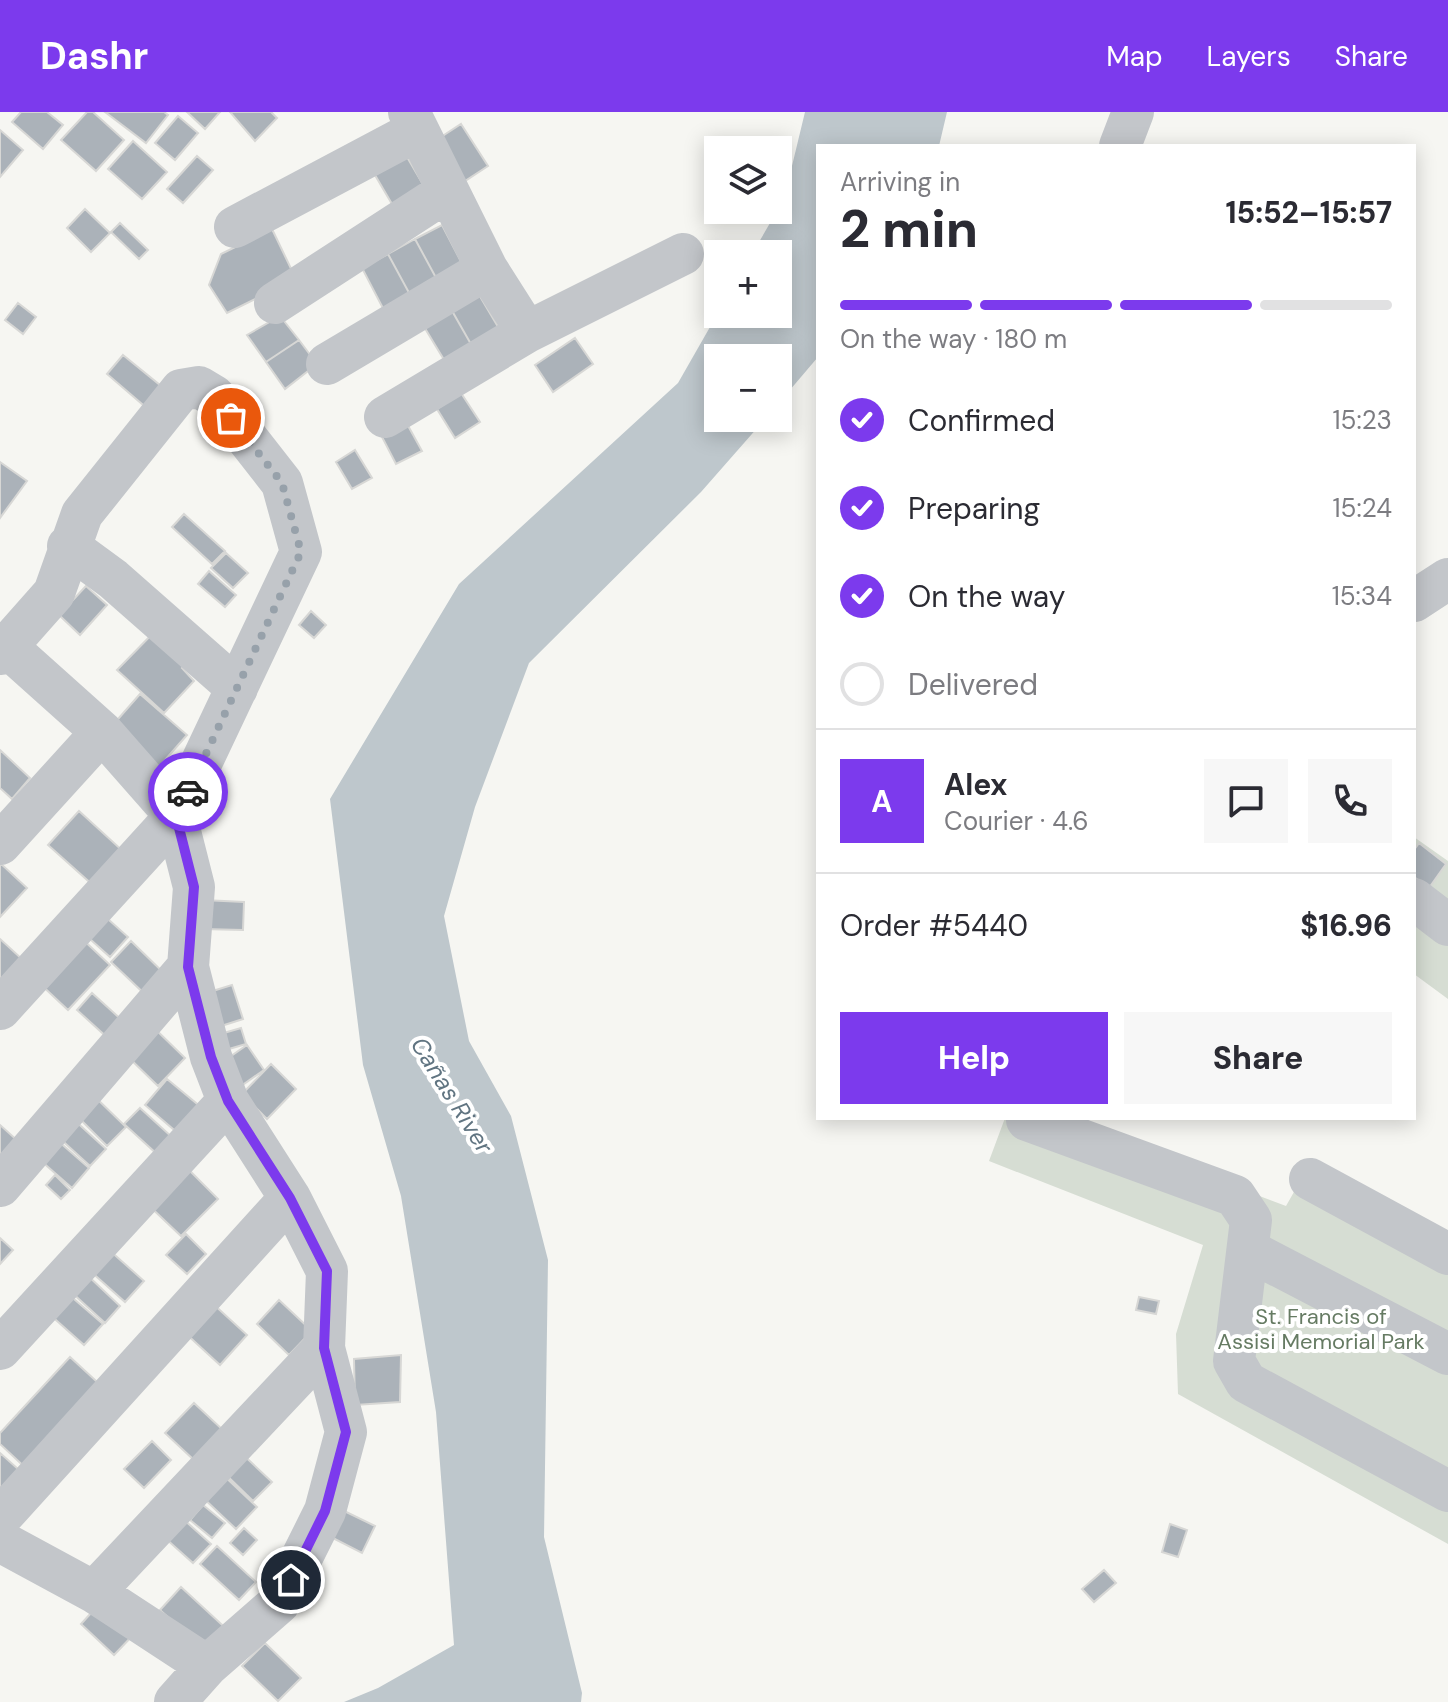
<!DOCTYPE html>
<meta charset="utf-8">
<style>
body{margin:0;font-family:"DM Sans",sans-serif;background:#f7f7f7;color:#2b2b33;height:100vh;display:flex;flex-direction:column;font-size:30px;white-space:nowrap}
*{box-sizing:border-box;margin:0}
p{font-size:26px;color:#7c7c81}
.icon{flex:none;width:44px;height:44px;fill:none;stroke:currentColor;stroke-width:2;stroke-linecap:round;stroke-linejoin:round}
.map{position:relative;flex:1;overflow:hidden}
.drawer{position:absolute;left:816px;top:32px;width:600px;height:976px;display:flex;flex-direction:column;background:#fff;border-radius:0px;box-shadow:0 4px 20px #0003}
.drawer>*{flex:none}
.tools{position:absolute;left:704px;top:24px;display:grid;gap:16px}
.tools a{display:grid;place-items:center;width:88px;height:88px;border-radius:0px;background:#fff;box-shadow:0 4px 20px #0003;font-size:40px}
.pin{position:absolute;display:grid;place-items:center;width:68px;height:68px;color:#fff;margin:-34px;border:4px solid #fff;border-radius:50%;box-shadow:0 2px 8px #0007}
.courier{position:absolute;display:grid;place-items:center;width:80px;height:80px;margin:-40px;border:6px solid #7c3aed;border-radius:50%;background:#fff;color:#222;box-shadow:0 2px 10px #0007}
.summary em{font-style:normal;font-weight:800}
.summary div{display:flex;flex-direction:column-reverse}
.summary{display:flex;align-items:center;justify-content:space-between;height:136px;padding:0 24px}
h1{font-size:52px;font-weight:800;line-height:60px}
.bar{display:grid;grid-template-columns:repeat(4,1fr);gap:12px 8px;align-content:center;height:96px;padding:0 24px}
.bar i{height:10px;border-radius:6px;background:#e1e1e2}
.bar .on{background:#7c3aed}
.bar p{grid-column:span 4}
.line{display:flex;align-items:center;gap:20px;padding:0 24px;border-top:2px solid #e1e1e2}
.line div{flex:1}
.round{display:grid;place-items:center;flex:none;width:84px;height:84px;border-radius:0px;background:#f7f7f7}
ol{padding:0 24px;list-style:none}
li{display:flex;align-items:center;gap:24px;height:88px}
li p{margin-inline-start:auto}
li .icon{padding:8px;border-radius:50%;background:#7c3aed;color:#fff;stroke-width:4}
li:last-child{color:#7c7c81}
li i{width:44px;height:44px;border:4px solid #e1e1e2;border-radius:50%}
.primary-button{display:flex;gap:16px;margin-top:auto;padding:16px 24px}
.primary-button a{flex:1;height:92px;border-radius:0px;background:#7c3aed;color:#fff;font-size:32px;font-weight:800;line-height:92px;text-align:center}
.primary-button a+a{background:#f7f7f7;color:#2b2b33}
header{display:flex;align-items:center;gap:48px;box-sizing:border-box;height:112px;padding:0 40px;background:#7c3aed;color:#fff}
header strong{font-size:38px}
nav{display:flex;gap:44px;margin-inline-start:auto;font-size:28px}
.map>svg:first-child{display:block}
</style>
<header>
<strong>Dashr</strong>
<nav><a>Map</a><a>Layers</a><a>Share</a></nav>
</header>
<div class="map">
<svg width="1448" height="1590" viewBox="0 0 1448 1590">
<rect width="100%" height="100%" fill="#f6f6f2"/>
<path fill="#d6ddd3" d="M1414 725 1448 749V887L1414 862Z
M1005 1006H1054L1286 1094 1311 1050 1448 1127V1432L1178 1282 1176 1222 1203 1133 989 1049Z"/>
<path fill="#bec7cc" d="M805 0H947L939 34H818V245L778 292V246H718V306H766L701 380 529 551 475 695 444 804 469 929 511 1004 548 1148 544 1425 582 1581 581 1590H344L378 1576 454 1533 436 1300 401 1084 363 953 330 687 459 472 678 271 718 201 778 202V142H752L784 87Z"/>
<path fill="#abb2b9" stroke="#d7d7d5" stroke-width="2" d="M21 0H47L63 13 43 37 12 10Z
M87 0H93L124 28 96 59 61 28Z
M105 0H164L168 3 146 31Z
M187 0H220L205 17Z
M230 0H271L277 6 255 29Z
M178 4 198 21 175 48 155 31Z
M461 12 488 54 465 69 438 27Z
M0 18 23 38 0 65Z
M133 29 167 60 142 87 108 57Z
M197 44 213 58 183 91 167 77Z
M407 45 431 86 399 104 375 63Z
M85 97 110 121 91 140 67 116Z
M120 111 148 138 139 147 111 120Z
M442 113 467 161 441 175 415 127Z
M272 117 296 167 227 201 209 173 221 142Z
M415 127 441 175 414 190 388 142Z
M388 142 414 190 387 204 362 156Z
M478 181 504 225 476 241 451 197Z
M18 191 36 205 23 222 5 208Z
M451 197 476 241 449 256 423 213Z
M280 204 299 228 266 250 247 223Z
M575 226 593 252 553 280 535 253Z
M299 228 317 252 285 277 266 250Z
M123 243 166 278 149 298 107 262Z
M461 281 480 310 455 326 437 297Z
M406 310 422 339 396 352 381 323Z
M355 338 372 366 352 377 336 350Z
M0 350 27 369 0 406Z
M184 402 225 439 212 452 172 415Z
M226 441 248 461 233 476 211 456Z
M209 459 236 483 225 495 198 472Z
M86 474 107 493 80 523 59 503Z
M311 499 326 513 314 526 299 513Z
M162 512 194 543 182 556 194 569 164 601 117 558Z
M140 582 187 623 157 657 111 615Z
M0 638 30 666 12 687 0 676Z
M79 699 125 741 95 775 48 733Z
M1419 731 1446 752 1429 776 1414 765V738Z
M0 751 27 776 0 805Z
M203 788 244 790 243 818 203 817Z
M99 799 128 825 110 845 81 819Z
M78 823 110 853 68 898 37 869Z
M0 827 23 848 4 868 0 865Z
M131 829 170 867 150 887 111 850Z
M232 873 243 907 215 916 203 882Z
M92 881 125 911 110 928 77 898Z
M151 913 185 946 158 974 124 941Z
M241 916 246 932 222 939 217 923Z
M247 933 264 958 241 974 224 949Z
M271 952 296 977 267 1007 242 982Z
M167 967 202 996 180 1023 145 993Z
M91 981 126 1015 107 1034 73 1000Z
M140 996 173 1026 158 1043 124 1012Z
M71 1005 106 1037 90 1054 55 1022Z
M0 1013 19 1030 0 1052Z
M49 1021 89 1056 72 1076 32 1041Z
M182 1051 218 1087 181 1124 144 1089Z
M55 1063 70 1078 61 1087 46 1073Z
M186 1122 206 1142 187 1162 166 1143Z
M0 1126 13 1138 0 1152Z
M108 1137 144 1169 125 1190 89 1158Z
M85 1161 120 1194 105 1211 69 1178Z
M67 1181 103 1212 84 1233 48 1201Z
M1139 1185 1159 1189 1156 1202 1136 1198Z
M279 1188 312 1219 289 1243 257 1212Z
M211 1190 247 1223 220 1253 183 1219Z
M401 1243 400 1290 355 1293 354 1247Z
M70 1245 107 1279 31 1361 0 1332V1321Z
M194 1291 224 1319 195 1349 165 1321Z
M152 1329 171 1348 144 1376 124 1357Z
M237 1337 272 1370 253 1389 219 1356Z
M0 1341 27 1365 0 1394Z
M220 1360 257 1395 236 1417 199 1382Z
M203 1393 225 1411 212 1426 190 1408Z
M338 1396 375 1414 362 1441 325 1422Z
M182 1406 211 1432 193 1451 165 1426Z
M1170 1412 1187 1418 1178 1445 1162 1440Z
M244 1416 257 1428 243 1443 230 1431Z
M217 1434 256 1470 239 1488 200 1452Z
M1104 1458 1116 1471 1094 1490 1082 1477Z
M181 1475 232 1522 212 1545 160 1498Z
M103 1488 137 1519 114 1543 81 1512Z
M265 1531 301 1566 278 1589 242 1554Z"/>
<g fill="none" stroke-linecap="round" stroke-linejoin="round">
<path stroke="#c3c6ca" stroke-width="42" d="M409 0 487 157 527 220
M1120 34 1133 0
M235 115 418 18
M275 191 446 80
M327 252 487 157
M385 305 527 220 683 142
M68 434 113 467 237 576
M1414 489 1448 467
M7 535 102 620 176 704 194 775 188 855 211 945 228 989 290 1086 327 1159 324 1236 346 1320 325 1399 279 1491 207 1554 175 1590
M0 542 54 481 82 402 181 278 199 275 214 284 282 371 301 440 176 704 0 897
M0 732 102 620
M1414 787 1448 813
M1027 1008 1235 1084 1251 1108 1234 1249 1246 1270 1448 1379
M1310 1067 1448 1142
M0 1074 188 855
M1248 1138 1448 1242
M0 1237 228 989
M0 1406 290 1086
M0 1429 94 1480 207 1554
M94 1480 324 1236"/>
</g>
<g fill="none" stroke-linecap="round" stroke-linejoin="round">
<path stroke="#97a1aa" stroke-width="8" stroke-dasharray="0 14.4" d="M188 680 301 440 282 371 231 306"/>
<path stroke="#7c3aed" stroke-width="10" d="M188 680 176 704 194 775 188 855 211 945 228 989 290 1086 327 1159 324 1236 346 1320 325 1399 291 1468"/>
</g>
<g text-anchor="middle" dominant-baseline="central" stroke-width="8" stroke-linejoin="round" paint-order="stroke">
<g font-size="22" fill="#667b63" stroke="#fff">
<text x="1321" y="1204">St. Francis of<tspan x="1321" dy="25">Assisi Memorial Park</tspan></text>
</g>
<g font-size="24" font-style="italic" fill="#607481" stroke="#fff">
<text transform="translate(452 983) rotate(58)">Cañas River</text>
</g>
</g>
</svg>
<div class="tools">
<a><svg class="icon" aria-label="layers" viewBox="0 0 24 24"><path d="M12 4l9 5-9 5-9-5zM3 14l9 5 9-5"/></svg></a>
<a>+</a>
<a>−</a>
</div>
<div class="pin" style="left:231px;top:306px;background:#ea580c"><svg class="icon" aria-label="bag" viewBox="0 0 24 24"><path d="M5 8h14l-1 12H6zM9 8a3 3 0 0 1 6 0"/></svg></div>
<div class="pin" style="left:291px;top:1468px;background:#1f2937"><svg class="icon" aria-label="home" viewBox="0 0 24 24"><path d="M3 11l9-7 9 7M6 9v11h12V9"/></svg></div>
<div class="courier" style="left:188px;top:680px"><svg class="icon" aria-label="car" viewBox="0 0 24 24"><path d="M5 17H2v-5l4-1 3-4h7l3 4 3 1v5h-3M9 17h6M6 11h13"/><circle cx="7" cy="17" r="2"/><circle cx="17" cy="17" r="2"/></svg></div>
<section class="drawer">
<div class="summary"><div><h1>2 min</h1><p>Arriving in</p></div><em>15:52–15:57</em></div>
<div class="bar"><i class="on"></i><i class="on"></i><i class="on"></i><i></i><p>On the way · 180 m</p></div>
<ol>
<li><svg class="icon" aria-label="check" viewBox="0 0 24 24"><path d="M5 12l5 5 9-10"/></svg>Confirmed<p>15:23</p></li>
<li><svg class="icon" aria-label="check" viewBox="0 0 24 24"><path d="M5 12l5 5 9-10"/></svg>Preparing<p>15:24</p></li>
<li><svg class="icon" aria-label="check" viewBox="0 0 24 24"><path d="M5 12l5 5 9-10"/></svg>On the way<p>15:34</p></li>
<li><i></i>Delivered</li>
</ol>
<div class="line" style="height:144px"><b class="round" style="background:#7c3aed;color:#fff">A</b><div><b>Alex</b><p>Courier · 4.6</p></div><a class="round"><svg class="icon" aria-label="chat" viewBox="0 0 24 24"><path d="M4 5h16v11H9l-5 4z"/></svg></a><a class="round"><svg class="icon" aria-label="phone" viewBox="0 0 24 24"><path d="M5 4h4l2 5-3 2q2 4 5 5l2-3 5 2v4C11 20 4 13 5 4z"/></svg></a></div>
<div class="line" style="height:104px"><div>Order #5440</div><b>$16.96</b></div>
<div class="primary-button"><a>Help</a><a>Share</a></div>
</section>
</div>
